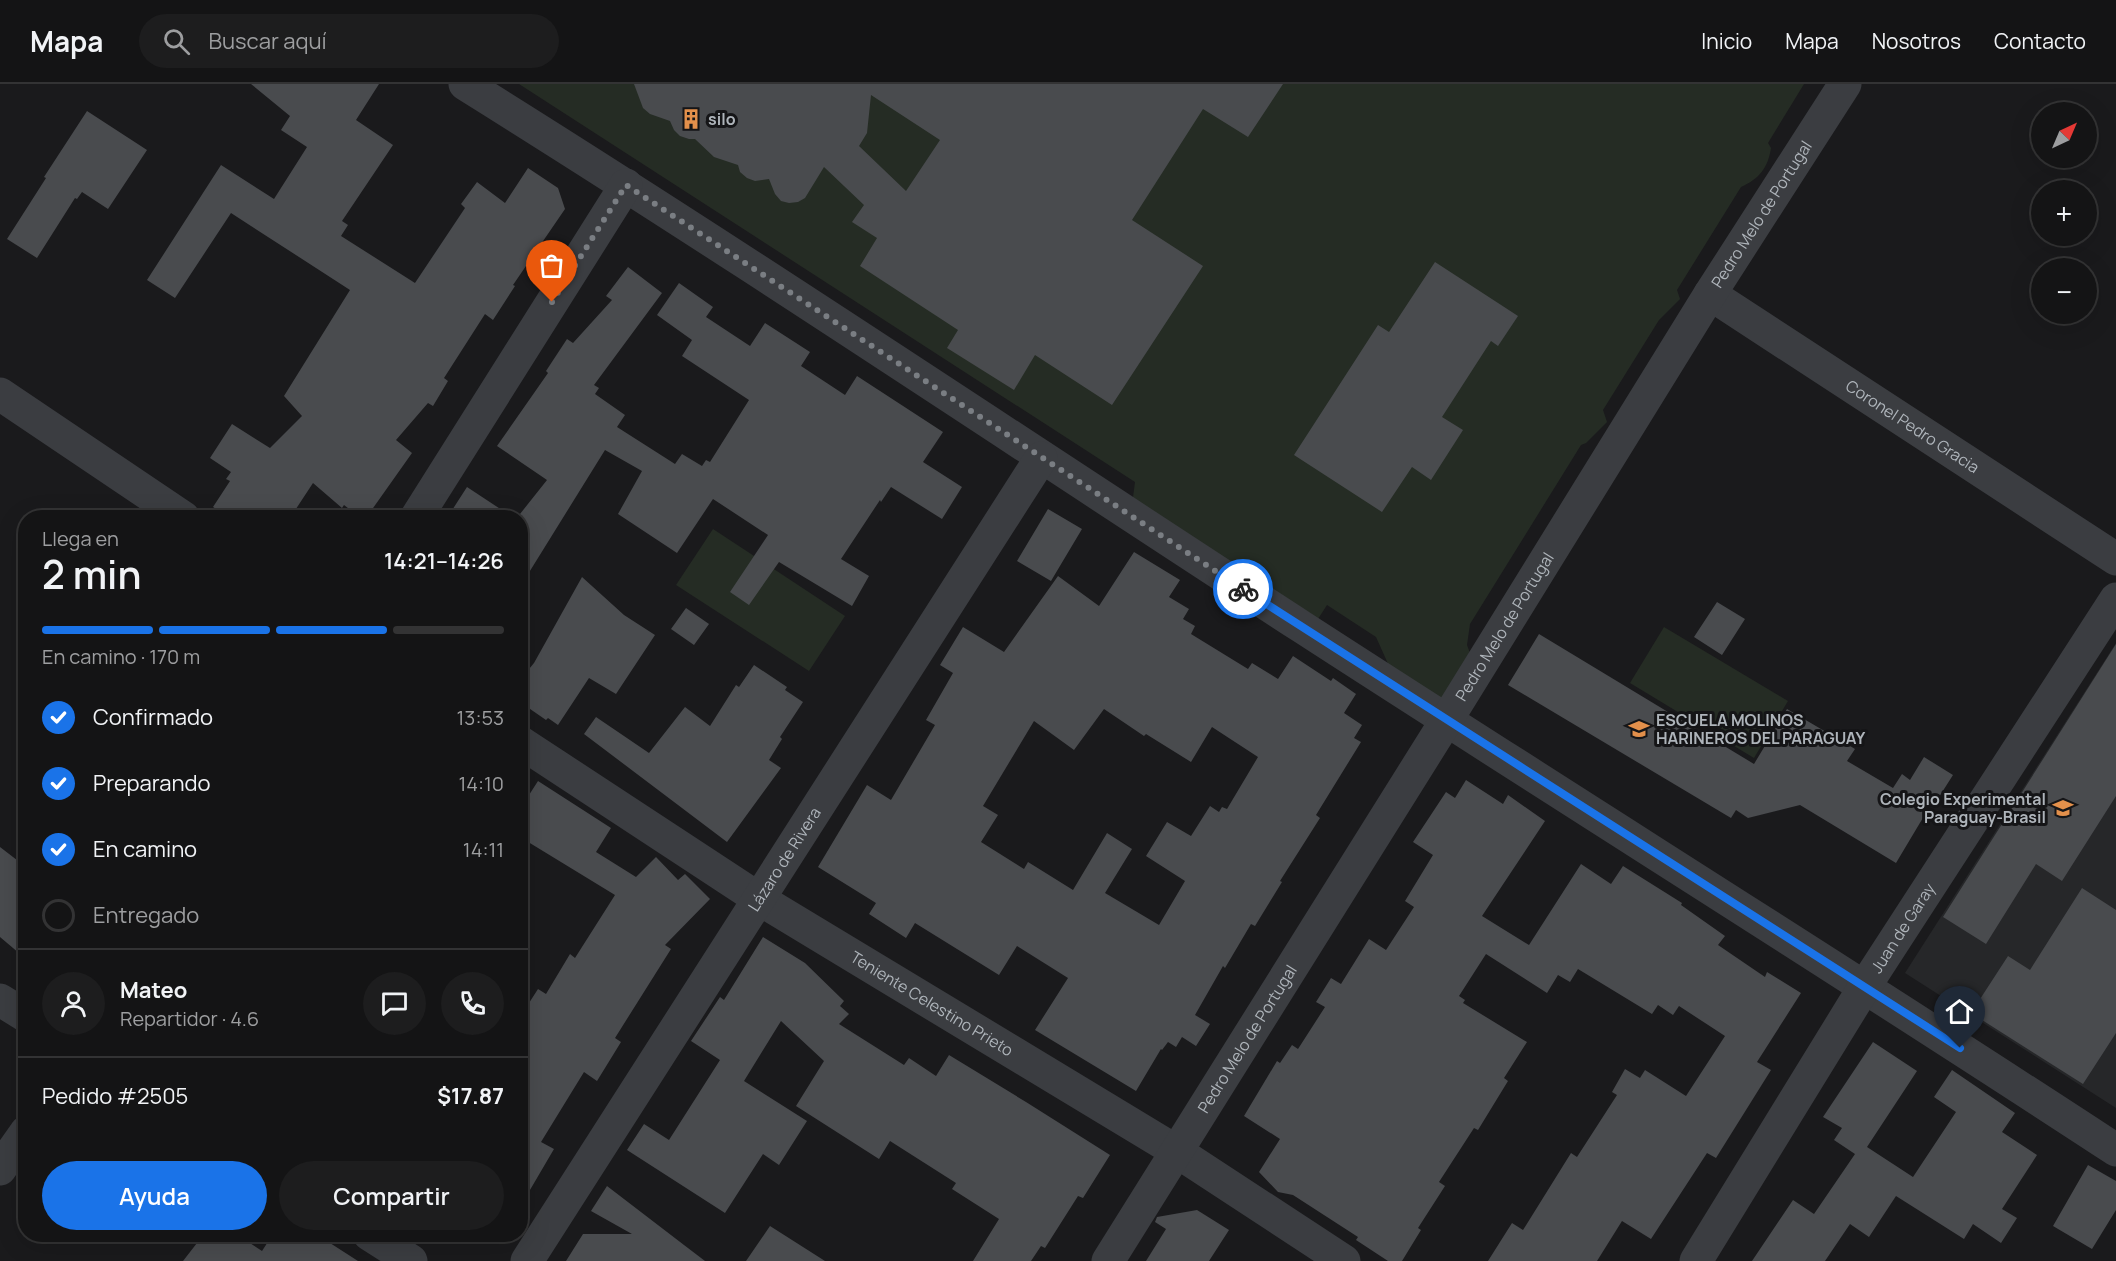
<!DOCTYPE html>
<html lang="es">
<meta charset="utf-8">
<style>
body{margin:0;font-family:Manrope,sans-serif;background:#1d1d1e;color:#f1f3f6;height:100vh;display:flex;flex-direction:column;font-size:22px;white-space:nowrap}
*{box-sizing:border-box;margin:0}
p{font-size:20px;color:#9d9ea0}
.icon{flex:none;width:33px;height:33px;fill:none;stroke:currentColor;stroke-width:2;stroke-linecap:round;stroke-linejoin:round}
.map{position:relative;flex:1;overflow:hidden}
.panel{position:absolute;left:18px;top:426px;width:510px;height:732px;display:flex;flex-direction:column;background:#141415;border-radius:24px;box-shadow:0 6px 24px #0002,0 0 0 2px #333334}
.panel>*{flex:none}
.needle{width:39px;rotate:44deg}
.tools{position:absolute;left:2031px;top:18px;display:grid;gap:12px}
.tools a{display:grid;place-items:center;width:66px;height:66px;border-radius:50%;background:#141415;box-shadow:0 6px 24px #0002,0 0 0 2px #333334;font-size:30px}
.pin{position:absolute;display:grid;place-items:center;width:51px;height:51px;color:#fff;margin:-62px -26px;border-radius:50% 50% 50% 0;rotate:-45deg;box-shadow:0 0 6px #0007}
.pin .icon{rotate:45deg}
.courier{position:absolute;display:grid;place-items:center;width:60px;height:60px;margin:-30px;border:4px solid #1a73e8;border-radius:50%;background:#fff;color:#222;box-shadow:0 2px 8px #0007}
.overview em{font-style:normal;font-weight:600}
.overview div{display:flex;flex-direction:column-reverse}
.overview{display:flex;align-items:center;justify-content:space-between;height:102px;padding:0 24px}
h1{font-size:39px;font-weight:600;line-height:45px}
.bar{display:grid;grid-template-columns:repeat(4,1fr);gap:9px 6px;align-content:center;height:72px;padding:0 24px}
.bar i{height:8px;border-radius:4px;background:#333334}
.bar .on{background:#1a73e8}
.bar p{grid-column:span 4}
.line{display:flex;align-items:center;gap:15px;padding:0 24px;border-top:2px solid #333334}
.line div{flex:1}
.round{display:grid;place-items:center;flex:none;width:63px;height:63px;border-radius:32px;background:#1d1d1e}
ol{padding:0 24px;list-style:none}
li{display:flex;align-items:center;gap:18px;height:66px}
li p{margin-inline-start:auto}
li .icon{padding:6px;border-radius:50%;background:#1a73e8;color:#fff;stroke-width:4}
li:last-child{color:#9d9ea0}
li i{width:33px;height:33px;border:3px solid #333334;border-radius:50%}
.cta{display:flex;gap:12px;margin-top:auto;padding:12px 24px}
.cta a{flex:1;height:69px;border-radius:36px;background:#1a73e8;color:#fff;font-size:24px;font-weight:600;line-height:69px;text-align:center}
.cta a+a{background:#1d1d1e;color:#f1f3f6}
header{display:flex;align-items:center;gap:36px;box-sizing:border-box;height:84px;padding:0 30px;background:#141415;border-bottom:2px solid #333334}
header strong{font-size:28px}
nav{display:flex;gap:33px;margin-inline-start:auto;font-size:21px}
.search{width:420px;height:54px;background:#1d1d1e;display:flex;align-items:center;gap:15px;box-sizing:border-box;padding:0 21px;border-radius:33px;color:#9d9ea0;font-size:22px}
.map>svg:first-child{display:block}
</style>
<header>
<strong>Mapa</strong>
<div class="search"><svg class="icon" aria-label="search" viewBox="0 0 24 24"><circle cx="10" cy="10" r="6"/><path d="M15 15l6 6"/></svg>Buscar aquí</div>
<nav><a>Inicio</a><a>Mapa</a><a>Nosotros</a><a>Contacto</a></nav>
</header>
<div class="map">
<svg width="2116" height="1177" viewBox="0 0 2116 1177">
<rect width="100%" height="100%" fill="#1a1a1c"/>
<path fill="#262729" d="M2116 559V1024L1905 889Z"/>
<path fill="#252c24" d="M519 0H1804L1768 59 1771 64C1768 84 1759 95 1741 103L1677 206 1680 215 1659 236 1603 326 1607 338 1586 359 1581 361 1470 540 1467 561 1473 577 1441 615 1394 593 1376 553 1327 521 1318 535 1132 421 1135 398Z
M713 445 845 532 809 587 676 501Z
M1664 543 1788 617 1754 674 1630 599Z"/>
<path fill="#494b4e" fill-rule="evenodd" d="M251 0H379L356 36 393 61 342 137 348 141 341 152 415 199 465 124 461 120 477 98 505 119 528 84 558 104 565 125 513 201 515 202 493 236 485 230 444 294 448 297 433 322 428 319 396 356 412 369 366 434H361L344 421 342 424 313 399 290 434H230L213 423 230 397 226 395 231 388 210 374 232 340 270 364 302 332 284 312 350 206 231 129 175 214 147 196 221 81 274 115 307 63 281 46 290 32Z
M634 0H1283L1248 53 1203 25 1132 136 1203 182 1112 321 1035 271 1014 306 947 264 958 246 860 182 877 154 852 138 864 121 824 83 805 114 798 118 789 119 781 117 775 110 769 95 755 97 747 94 740 88 738 81 714 73 695 55H689L680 52 674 46 670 37 650 30 643 24ZM871 11 940 56 906 107 859 62 867 49Z
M87 27 147 66 108 125 82 108 77 115 75 114 37 174 7 155 46 94 44 93Z
M1435 178 1518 232 1498 262 1491 257 1442 333 1463 346 1431 396 1412 383 1382 428 1294 371 1378 241 1389 248Z
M628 183 662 209 594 301 599 304 595 310 625 331 617 343 675 380 682 370 702 382 706 376 710 378 749 316 682 272 692 256 657 231 679 199 713 223 706 233 750 262 765 239 810 268 801 282 845 311 857 292 943 348 923 378 962 403 942 435 891 403 881 418 880 416 841 475 869 492 852 522 779 478 749 521 730 508 768 451 713 415 677 469 618 430 642 387 605 366 520 503V430L547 396 497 362 548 289 546 287 567 255 573 259 612 216 606 212Z
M467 403 514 434H447Z
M1048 425 1082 445 1051 497 1017 477Z
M1134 468 1180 496 1169 513 1189 525 1183 535 1195 542 1191 550 1248 585 1252 579 1278 595 1293 572 1331 597 1333 594 1356 610 1344 629 1362 641 1354 654 1361 658 1316 731 1320 734 1280 797 1282 798 1255 842 1251 840 1225 884 1223 882 1195 931 1210 940 1196 962 1182 953 1176 963 1168 958 1162 966 1161 965 1136 1007 1035 946 1068 894 1017 862 999 891 915 839 906 854 869 830 876 819 818 783 867 701 891 716 935 641 926 636 953 589 940 581 963 543 1004 568 1058 492 1099 522ZM1104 625 1144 652 1146 650 1191 678 1212 643 1258 673 1227 725 1222 723 1219 728 1210 722 1191 752 1167 738 1146 772 1185 797 1159 841 1105 809 1132 765 1107 749 1073 806 1028 778 1024 785 981 758 998 731 983 722 1034 637 1074 666Z
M582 493 624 531 655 551 616 610 589 594 558 641 548 634 546 636 520 618V596L534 579Z
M1717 518 1745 535 1722 571 1694 553Z
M686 524 709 540 694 561 671 545Z
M1539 550 1754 680 1787 625 1855 665 1847 677 1893 704 1902 690 1910 696 1924 673 1953 691 1939 713 1936 712 1896 779 1800 721 1748 734 1736 726 1731 734 1508 601Z
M2116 560V712L2062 797 2036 780 1986 860 1943 833Z
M754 581 787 603 785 606 803 618 780 653 782 655 769 676 781 684 727 758 584 650 596 633 649 669 685 623 710 642 736 601 739 603Z
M1466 696 1503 720 1508 711 1545 737 1482 832 1529 861 1581 780 1611 800 1623 782 1682 819 1681 821 1725 852 1718 861 1765 893 1767 888 1801 909 1757 978 1771 986 1716 1074 1707 1069 1651 1155 1622 1137 1597 1177H1488L1512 1139 1523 1146 1571 1069 1577 1073 1617 1011 1612 1008 1625 985 1640 994 1645 986 1686 1012 1725 952 1679 922 1673 931 1658 921 1652 930 1578 885 1570 898 1558 891 1547 909 1486 870 1459 912 1465 916 1463 919 1527 958 1504 994 1508 997 1478 1046 1474 1044 1439 1098 1445 1102 1418 1144 1421 1146 1402 1177H1388L1356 1156 1358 1153 1293 1111 1278 1108 1259 1088 1280 1055 1244 1032 1277 977 1280 979 1292 961 1298 965 1325 923 1316 918 1331 894 1341 900 1369 855 1386 866 1414 823 1405 817 1433 771 1413 758 1446 708 1455 714Z
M538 697 611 744 596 768 636 793 656 773 678 796 685 790 710 815 665 861 671 865 615 954 621 958 597 997 584 988 541 1058 554 1065 520 1123V933L538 905 546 910 570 870 575 874 615 811 520 753V725Z
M0 763 26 783V875L0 853Z
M2082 804 2116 826V949L2083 1000 1971 929 2008 872 2030 886Z
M763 853 805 879 844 917 840 922 849 930 839 940 904 981 909 974 936 992 949 971 1026 1018 1110 1071 1083 1114 1078 1112 1045 1164 1041 1162 1031 1177H973L999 1135 952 1105 956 1099 890 1057 879 1075 796 1022 824 977 781 937 744 997 807 1037 779 1081 763 1070 725 1129 627 1066 644 1040 669 1056 720 976 691 957 720 913 724 916Z
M1873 958 1917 987 1867 1063 1913 1093 1956 1028 1934 1013 1952 986 2015 1029 2002 1048 2037 1071 2002 1125 2017 1134 2001 1159 1973 1140 1964 1155 1896 1112 1869 1153 1850 1140 1825 1177H1752L1793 1116 1814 1130 1855 1070 1834 1056 1842 1044 1823 1033Z
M2088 1081 2116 1097V1126L2092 1165 2053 1142Z
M607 1102 684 1161 705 1177H566L583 1150H632L591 1127Z
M1197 1126 1229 1146 1209 1177H1146L1166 1145 1155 1138 1157 1133Z
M770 1142 825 1177H746Z
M204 1150H236L262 1167 273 1150H316L358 1177H183Z"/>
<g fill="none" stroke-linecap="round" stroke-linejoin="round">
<g stroke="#3b3d41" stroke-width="33">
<path d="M465 0C747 176 1023 362 1302 543 1572 718 1846 889 2116 1066"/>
<path id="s1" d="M1710 210 2116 475"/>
<path d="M0 310 184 434"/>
<path d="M416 434 626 101"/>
<path id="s2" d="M520 658 759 815 1176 1067 1344 1177"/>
<path d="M0 916 26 932"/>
<path d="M0 1085 26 1048"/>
<path d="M369 1150 411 1177"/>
<path id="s3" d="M527 1177 1041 374"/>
<path id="s4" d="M1108 1177 1446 637 1710 210 1845 0"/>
<path id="s5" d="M1696 1177 1865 902 2116 515"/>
</g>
</g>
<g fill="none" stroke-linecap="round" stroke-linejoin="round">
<path stroke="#7a7e83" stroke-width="6" stroke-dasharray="0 10.8" d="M552 218 626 101 1243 505"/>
<path stroke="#1a73e8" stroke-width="8" d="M1243 505 1960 964"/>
</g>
<defs>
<g id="building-bare" transform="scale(1.62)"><path d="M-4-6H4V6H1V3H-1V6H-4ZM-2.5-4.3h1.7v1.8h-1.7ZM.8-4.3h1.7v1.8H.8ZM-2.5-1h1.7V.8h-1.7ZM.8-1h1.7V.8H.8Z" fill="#e3904b" stroke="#151517" stroke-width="2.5" paint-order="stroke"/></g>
<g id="school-bare" transform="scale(1.62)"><path d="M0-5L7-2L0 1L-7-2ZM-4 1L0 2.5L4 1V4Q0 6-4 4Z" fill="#e3904b" stroke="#151517" stroke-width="2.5" paint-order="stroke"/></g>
<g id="university-bare" transform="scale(1.62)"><path d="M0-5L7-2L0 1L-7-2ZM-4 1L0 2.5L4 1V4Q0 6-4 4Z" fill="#e3904b" stroke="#151517" stroke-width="2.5" paint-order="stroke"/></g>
</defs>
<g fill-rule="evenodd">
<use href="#building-bare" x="691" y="35"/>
<use href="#school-bare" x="1639" y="645"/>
<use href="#university-bare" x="2063" y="724"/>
</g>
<g text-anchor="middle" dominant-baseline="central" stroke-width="6" stroke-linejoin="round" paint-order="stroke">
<g font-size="16" font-weight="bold" fill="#aeb4ba" stroke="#151517" text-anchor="start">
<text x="708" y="35">silo</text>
<text x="1656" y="636">ESCUELA MOLINOS<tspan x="1656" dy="18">HARINEROS DEL PARAGUAY</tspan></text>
<text x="2046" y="715" text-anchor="end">Colegio Experimental<tspan x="2046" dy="18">Paraguay-Brasil</tspan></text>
</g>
<g font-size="16" fill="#aeb4ba" stroke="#151517">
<text stroke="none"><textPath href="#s4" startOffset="1234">Pedro Melo de Portugal</textPath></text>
<text stroke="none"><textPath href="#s1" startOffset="242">Coronel Pedro Gracia</textPath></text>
<text stroke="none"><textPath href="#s4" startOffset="748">Pedro Melo de Portugal</textPath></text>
<text stroke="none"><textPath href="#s3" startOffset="477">Lázaro de Rivera</textPath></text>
<text stroke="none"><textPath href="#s5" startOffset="392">Juan de Garay</textPath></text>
<text stroke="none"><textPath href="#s2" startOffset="488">Teniente Celestino Prieto</textPath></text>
<text stroke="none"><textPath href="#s4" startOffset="262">Pedro Melo de Portugal</textPath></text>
</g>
</g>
</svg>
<div class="tools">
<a><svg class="needle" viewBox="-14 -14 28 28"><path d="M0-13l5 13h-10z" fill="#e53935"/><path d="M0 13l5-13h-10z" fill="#9d9ea0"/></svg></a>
<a>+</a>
<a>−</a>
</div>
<div class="pin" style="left:552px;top:218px;background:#ea580c"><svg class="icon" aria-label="bag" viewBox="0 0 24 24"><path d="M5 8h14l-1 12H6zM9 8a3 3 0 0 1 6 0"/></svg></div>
<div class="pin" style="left:1960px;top:964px;background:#1f2937"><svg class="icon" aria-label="home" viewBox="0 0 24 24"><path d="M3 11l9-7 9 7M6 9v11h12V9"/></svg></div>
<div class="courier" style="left:1243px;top:505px"><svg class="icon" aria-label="bike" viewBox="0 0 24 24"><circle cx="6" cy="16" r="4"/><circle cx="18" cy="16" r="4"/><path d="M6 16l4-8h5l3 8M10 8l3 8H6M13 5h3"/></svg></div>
<section class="panel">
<div class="overview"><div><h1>2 min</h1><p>Llega en</p></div><em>14:21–14:26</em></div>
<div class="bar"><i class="on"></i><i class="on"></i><i class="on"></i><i></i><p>En camino · 170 m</p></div>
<ol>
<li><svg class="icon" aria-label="check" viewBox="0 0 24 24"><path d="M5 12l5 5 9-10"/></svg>Confirmado<p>13:53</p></li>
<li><svg class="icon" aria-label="check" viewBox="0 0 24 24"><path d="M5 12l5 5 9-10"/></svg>Preparando<p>14:10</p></li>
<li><svg class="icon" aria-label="check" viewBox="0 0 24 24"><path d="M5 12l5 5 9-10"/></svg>En camino<p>14:11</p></li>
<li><i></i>Entregado</li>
</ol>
<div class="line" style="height:108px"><a class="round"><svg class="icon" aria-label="person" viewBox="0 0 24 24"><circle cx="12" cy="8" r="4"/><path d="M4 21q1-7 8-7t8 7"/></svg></a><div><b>Mateo</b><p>Repartidor · 4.6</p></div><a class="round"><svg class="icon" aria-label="chat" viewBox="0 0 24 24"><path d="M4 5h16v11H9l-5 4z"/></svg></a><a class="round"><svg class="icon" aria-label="phone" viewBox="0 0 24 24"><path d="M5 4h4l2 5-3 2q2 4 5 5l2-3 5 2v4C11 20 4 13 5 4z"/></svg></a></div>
<div class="line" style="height:78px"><div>Pedido #2505</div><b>$17.87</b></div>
<div class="cta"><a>Ayuda</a><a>Compartir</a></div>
</section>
</div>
